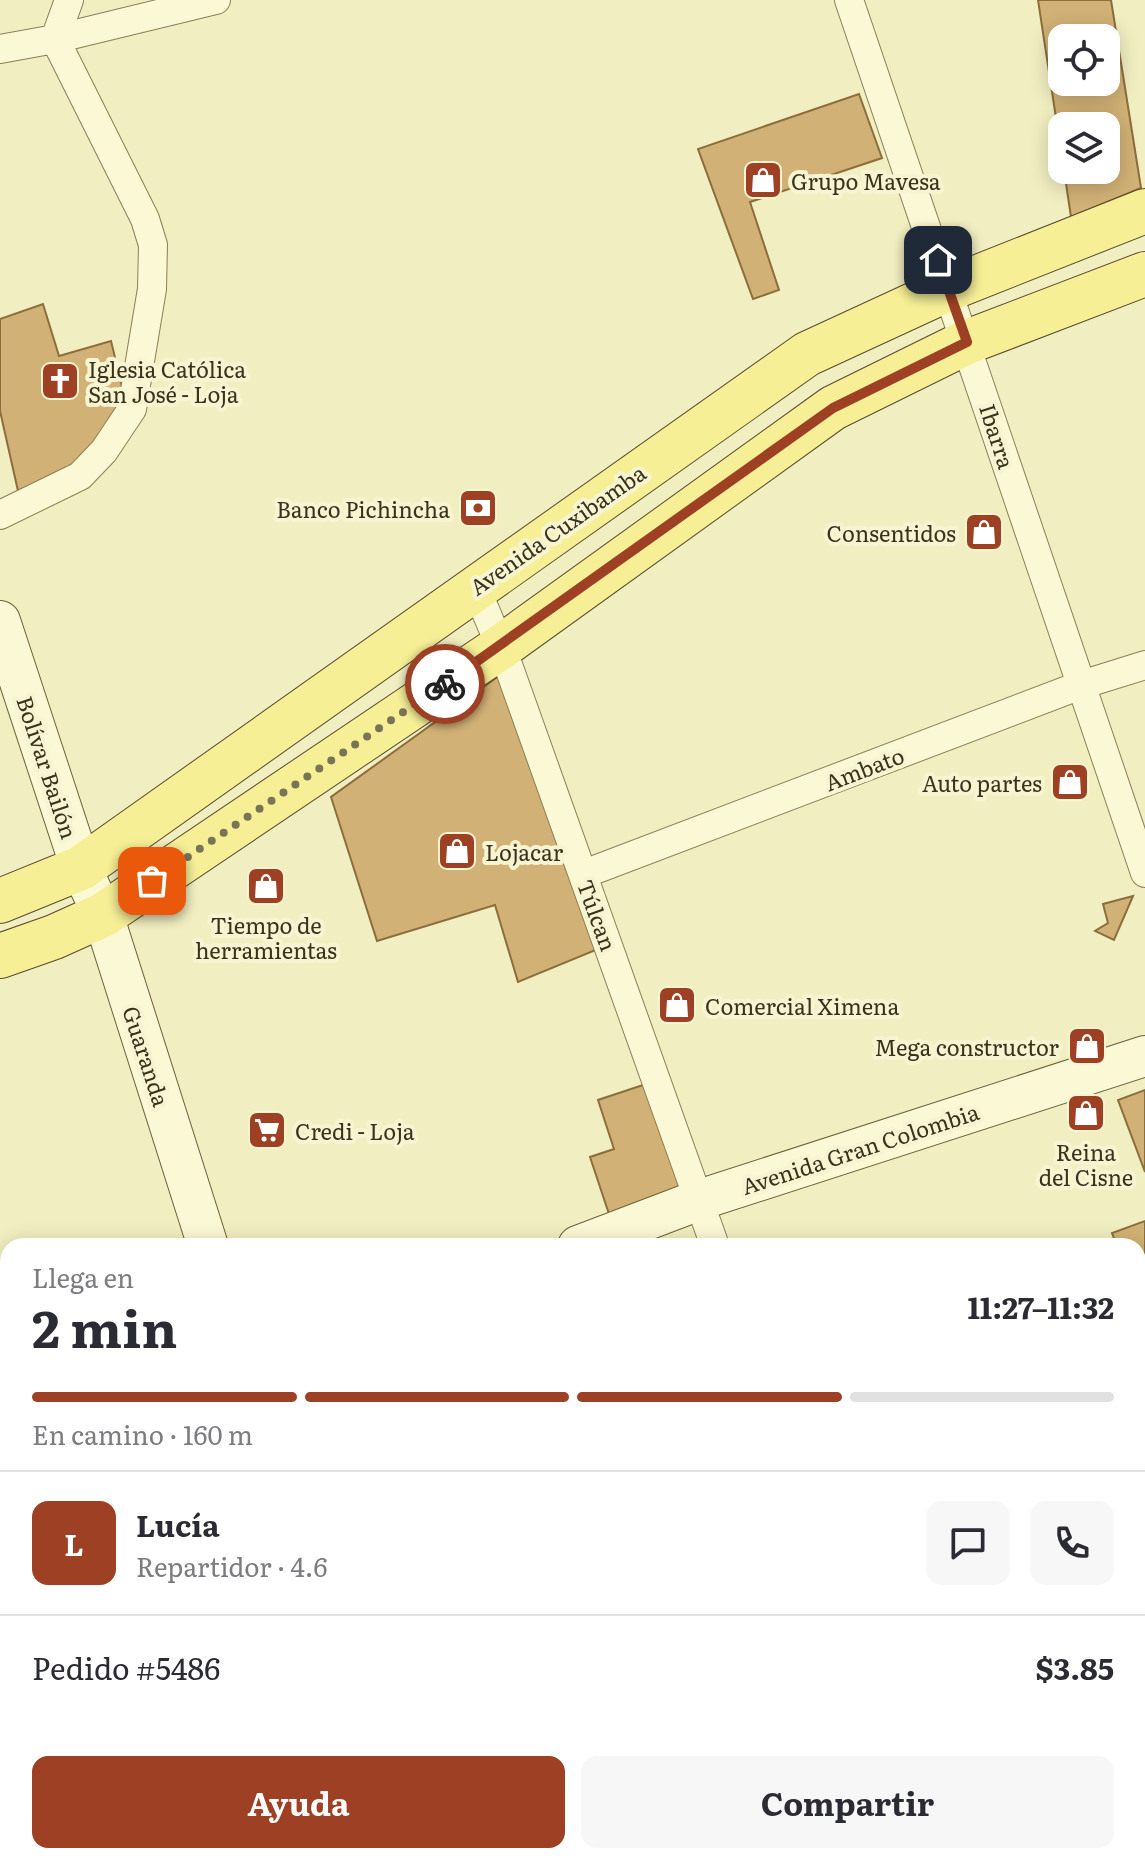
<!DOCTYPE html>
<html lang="es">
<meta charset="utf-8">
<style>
body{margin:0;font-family:Literata,serif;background:#f7f7f7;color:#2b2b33;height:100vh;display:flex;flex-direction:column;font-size:30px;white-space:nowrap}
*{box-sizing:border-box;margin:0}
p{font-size:26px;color:#7c7c81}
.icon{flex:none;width:44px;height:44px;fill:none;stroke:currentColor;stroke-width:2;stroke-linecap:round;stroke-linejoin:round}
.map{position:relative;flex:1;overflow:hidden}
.drawer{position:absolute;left:0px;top:1238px;width:1146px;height:626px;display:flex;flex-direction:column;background:#fff;border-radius:24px 24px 0 0;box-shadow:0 4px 20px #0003}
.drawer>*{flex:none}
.fabs{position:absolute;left:1048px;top:24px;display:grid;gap:16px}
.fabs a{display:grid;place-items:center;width:72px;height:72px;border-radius:16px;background:#fff;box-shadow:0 4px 20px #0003;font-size:40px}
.pin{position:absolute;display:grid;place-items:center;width:68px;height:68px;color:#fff;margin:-34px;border-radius:16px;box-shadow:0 4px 12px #0006}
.courier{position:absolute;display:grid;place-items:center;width:80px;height:80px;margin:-40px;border:6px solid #9e4024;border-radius:50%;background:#fff;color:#222;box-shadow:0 2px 10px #0007}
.summary em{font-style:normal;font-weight:700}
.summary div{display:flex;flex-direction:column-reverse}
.summary{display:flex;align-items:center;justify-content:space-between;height:136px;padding:0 32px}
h1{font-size:52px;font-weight:700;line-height:60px}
.bar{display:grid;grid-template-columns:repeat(4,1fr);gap:12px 8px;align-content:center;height:96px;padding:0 32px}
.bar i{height:10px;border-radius:6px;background:#e1e1e2}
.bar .current{background:#9e4024}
.bar p{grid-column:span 4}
.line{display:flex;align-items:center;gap:20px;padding:0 32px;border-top:2px solid #e1e1e2}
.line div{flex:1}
.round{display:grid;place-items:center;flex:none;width:84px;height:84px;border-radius:16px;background:#f7f7f7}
.primary-button{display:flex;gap:16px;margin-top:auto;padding:16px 32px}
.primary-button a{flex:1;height:92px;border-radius:16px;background:#9e4024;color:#fff;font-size:32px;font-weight:700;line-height:92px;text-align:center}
.primary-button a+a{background:#f7f7f7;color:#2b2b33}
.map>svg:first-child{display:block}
</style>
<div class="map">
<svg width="1145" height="1863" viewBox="0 0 1145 1863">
<rect width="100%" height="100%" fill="#f1eec1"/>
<path fill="#bacf94" d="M1145 1373V1472L1138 1475V1376Z
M1145 1484V1582L1138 1584V1487Z
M1145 1686V1863H993L991 1856H1138V1689Z"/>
<path fill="#d1b175" stroke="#8c6e3c" stroke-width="2" fill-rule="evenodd" d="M1038 0H1111L1141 188 1071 217 1064 170H1106V126H1062V157ZM1062 38H1106V82H1062Z
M859 94 882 158 750 202 779 290 753 299 698 149Z
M43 304 59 356 111 341 127 407 64 477 18 491 0 411V319Z
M499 676 603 947 518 982 495 905 377 941 331 797Z
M1133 896 1114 940 1095 931 1108 923 1103 904Z
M646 1084 683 1194 610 1217 590 1157 614 1149 598 1100Z
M1145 1090V1172L1118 1100Z
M1145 1221V1300L1138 1303V1246H1117L1112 1233Z
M476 1856H540L543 1863H478Z"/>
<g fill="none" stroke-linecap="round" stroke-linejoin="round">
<g stroke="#8b7f57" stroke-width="30">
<path id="street" d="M849 0 1145 873
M0 49 55 39 216 0
M0 515 80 476 104 451 132 409 152 289 153 245 145 219 55 39 69 0
M475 586 507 662 715 1246
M584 874 1081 685 1145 665
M1138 1320 1145 1318
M1138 1632 1145 1629
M0 1692 8 1689
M932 1856 934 1863"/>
</g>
<g stroke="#6d603b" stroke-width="42">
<path id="secondary" d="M0 621 81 868 103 915 208 1246
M578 1246 699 1200 1145 1056
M0 1455 8 1452
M396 1856 398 1863"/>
</g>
<g stroke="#594b2c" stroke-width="46">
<path id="primary" d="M0 901 81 868 807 354 948 289 1145 211
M0 956 54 937 103 915 501 647 833 408 967 342 1145 274"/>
</g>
<use href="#street" stroke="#fbf8d5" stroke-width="28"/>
<use href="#secondary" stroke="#fbf8d5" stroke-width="40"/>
<use href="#primary" stroke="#f6ef96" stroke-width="44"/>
</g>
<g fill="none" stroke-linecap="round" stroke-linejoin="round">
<path stroke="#7a7456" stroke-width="8" stroke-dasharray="0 14.4" d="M152 881 445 684"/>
<path stroke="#9e4024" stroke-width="10" d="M445 684 833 408 967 342 938 260"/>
</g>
<defs>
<g id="shop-square" transform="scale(2)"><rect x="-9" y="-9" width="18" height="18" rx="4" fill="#9e4024" stroke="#f7f5d1"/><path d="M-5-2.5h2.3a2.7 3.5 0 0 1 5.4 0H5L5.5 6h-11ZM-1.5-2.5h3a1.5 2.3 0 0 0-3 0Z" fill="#fff"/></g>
<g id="church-square" transform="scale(2)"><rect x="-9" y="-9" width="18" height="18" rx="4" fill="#9e4024" stroke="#f7f5d1"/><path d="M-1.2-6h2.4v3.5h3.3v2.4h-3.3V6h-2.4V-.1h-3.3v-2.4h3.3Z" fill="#fff"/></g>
<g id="bank-square" transform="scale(2)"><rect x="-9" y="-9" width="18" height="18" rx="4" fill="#9e4024" stroke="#f7f5d1"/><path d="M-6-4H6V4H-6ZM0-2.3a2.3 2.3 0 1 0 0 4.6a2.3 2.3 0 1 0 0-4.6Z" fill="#fff"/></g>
<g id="supermarket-square" transform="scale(2)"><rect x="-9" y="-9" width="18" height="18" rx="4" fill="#9e4024" stroke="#f7f5d1"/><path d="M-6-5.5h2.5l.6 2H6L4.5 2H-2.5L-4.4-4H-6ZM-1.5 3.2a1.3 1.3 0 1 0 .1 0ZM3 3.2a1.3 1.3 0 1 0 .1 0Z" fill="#fff"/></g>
</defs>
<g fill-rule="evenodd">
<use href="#shop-square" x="763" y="180"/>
<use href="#church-square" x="60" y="381"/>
<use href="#bank-square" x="478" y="508"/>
<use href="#shop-square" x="984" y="532"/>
<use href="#shop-square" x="1070" y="782"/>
<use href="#shop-square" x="457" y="851"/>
<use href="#shop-square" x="266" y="886"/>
<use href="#shop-square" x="677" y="1005"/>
<use href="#shop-square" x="1087" y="1046"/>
<use href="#shop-square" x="1086" y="1113"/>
<use href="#supermarket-square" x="267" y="1130"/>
</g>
<g text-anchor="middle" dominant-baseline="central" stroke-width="8" stroke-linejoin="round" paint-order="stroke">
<g font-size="22" fill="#3a321d" stroke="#f7f5d1" text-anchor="start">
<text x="791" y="180">Grupo Mavesa</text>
<text x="88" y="368">Iglesia Católica<tspan x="88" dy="25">San José - Loja</tspan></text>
<text x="450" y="508" text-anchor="end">Banco Pichincha</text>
<text x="956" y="532" text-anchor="end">Consentidos</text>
<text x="1042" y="782" text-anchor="end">Auto partes</text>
<text x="485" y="851">Lojacar</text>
<text x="266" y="924" text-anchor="middle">Tiempo de<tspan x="266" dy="25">herramientas</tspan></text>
<text x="705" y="1005">Comercial Ximena</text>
<text x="1059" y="1046" text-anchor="end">Mega constructor</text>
<text x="295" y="1130">Credi - Loja</text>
<text x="1086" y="1151" text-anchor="middle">Reina<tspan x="1086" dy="25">del Cisne</tspan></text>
</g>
<g font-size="22" fill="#3a321d" stroke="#f7f5d1">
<text transform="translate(998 436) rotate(72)">Ibarra</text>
<text transform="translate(557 529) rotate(-35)">Avenida Cuxibamba</text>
<text transform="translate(48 767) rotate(72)">Bolívar Bailón</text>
<text transform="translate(864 768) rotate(-21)">Ambato</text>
<text transform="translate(598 915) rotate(70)">Túlcan</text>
<text transform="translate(147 1056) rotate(72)">Guaranda</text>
<text transform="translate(860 1148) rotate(-18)">Avenida Gran Colombia</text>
</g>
</g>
</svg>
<div class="fabs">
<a><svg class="icon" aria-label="locate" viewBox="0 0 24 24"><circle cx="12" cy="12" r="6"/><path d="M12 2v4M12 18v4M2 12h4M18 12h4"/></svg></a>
<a><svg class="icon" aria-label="layers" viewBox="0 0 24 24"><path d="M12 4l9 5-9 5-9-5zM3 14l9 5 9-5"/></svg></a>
</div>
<div class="pin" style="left:152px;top:881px;background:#ea580c"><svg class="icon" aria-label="bag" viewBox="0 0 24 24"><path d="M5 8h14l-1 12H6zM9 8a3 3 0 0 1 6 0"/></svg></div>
<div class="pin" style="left:938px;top:260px;background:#1f2937"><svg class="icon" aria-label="home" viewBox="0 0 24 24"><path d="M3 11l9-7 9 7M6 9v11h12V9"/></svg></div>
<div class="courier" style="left:445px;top:684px"><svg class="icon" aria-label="bike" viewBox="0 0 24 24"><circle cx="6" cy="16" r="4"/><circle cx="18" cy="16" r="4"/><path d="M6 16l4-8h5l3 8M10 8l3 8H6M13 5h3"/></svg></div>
<section class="drawer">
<div class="summary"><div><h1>2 min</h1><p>Llega en</p></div><em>11:27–11:32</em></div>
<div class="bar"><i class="current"></i><i class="current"></i><i class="current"></i><i></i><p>En camino · 160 m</p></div>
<div class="line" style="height:144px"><b class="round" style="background:#9e4024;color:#fff">L</b><div><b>Lucía</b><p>Repartidor · 4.6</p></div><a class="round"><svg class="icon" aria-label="chat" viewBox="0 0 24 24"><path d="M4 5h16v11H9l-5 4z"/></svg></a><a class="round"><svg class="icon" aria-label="phone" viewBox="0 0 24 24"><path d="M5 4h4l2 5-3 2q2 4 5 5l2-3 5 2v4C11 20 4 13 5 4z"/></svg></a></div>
<div class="line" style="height:104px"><div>Pedido #5486</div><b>$3.85</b></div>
<div class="primary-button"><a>Ayuda</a><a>Compartir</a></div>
</section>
</div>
